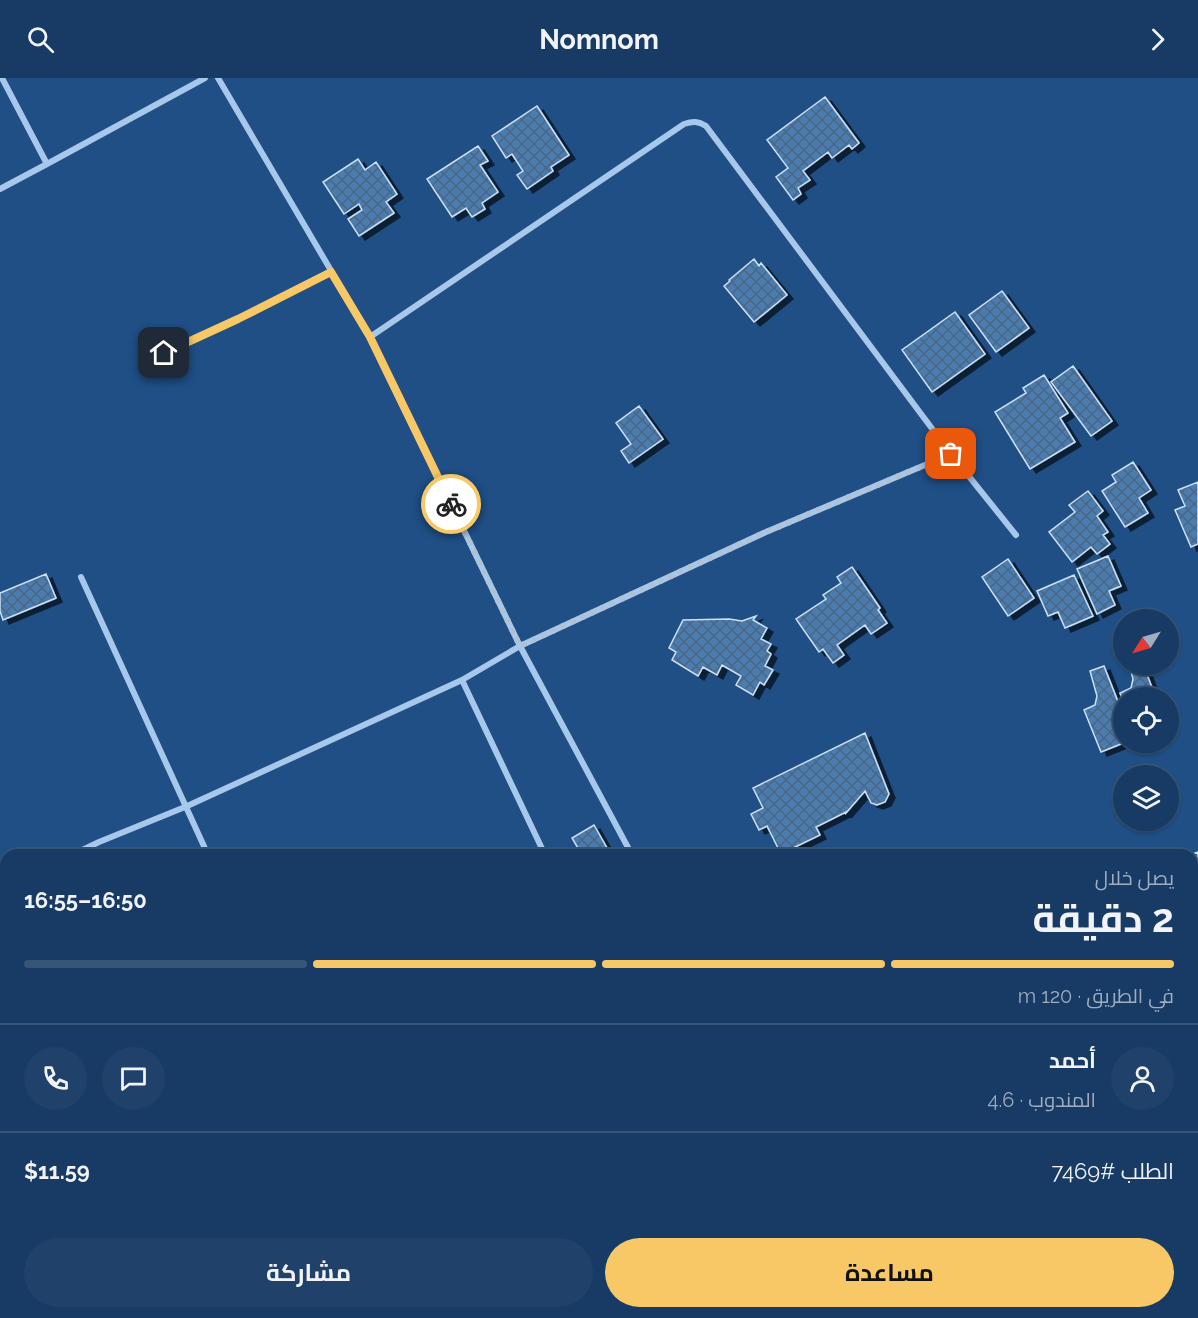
<!DOCTYPE html>
<html lang="ar">
<meta charset="utf-8">
<style>
body{margin:0;font-family:Raleway,Cairo,sans-serif;background:#20426a;color:#f1f3f6;direction:rtl;height:100vh;display:flex;flex-direction:column;font-size:22px;white-space:nowrap}
*{box-sizing:border-box;margin:0}
p{font-size:20px;color:#9eadbf}
.icon{flex:none;width:33px;height:33px;fill:none;stroke:currentColor;stroke-width:2;stroke-linecap:round;stroke-linejoin:round}
.map{position:relative;flex:1;overflow:hidden;direction:ltr}
.side{position:absolute;left:0px;top:771px;width:1198px;height:470px;display:flex;flex-direction:column;background:#173b64;border-radius:18px 18px 0 0;box-shadow:0 2px 4px #0004,0 0 0 2px #365578;direction:rtl}
.side>*{flex:none}
.needle{width:39px;rotate:233deg}
.buttons{position:absolute;left:1113px;top:531px;display:grid;gap:12px}
.buttons a{display:grid;place-items:center;width:66px;height:66px;border-radius:50%;background:#173b64;box-shadow:0 2px 4px #0004,0 0 0 2px #365578;font-size:30px}
.pin{position:absolute;display:grid;place-items:center;width:51px;height:51px;color:#fff;margin:-26px;border-radius:12px;box-shadow:0 3px 9px #0006}
.courier{position:absolute;display:grid;place-items:center;width:60px;height:60px;margin:-30px;border:4px solid #f8c867;border-radius:50%;background:#fff;color:#222;box-shadow:0 2px 8px #0007}
.overview em{font-style:normal;font-weight:700}
.overview div{display:flex;flex-direction:column-reverse}
.overview{display:flex;align-items:center;justify-content:space-between;height:102px;padding:0 24px}
h1{font-size:39px;font-weight:700;line-height:45px}
.bar{display:grid;grid-template-columns:repeat(4,1fr);gap:9px 6px;align-content:center;height:72px;padding:0 24px}
.bar i{height:8px;border-radius:4px;background:#365578}
.bar .selected{background:#f8c867}
.bar p{grid-column:span 4}
.line{display:flex;align-items:center;gap:15px;padding:0 24px;border-top:2px solid #365578}
.line div{flex:1}
.round{display:grid;place-items:center;flex:none;width:63px;height:63px;border-radius:32px;background:#20426a}
.primary-button{display:flex;gap:12px;margin-top:auto;padding:12px 24px}
.primary-button a{flex:1;height:69px;border-radius:36px;background:#f8c867;color:#111;font-size:24px;font-weight:700;line-height:69px;text-align:center}
.primary-button a+a{background:#20426a;color:#f1f3f6}
header{display:flex;justify-content:space-between;align-items:center;height:78px;padding:0 24px;background:#173b64;font-size:27px;font-weight:700}
.map>svg:first-child{display:block}
</style>
<header><svg class="icon" aria-label="forward" viewBox="0 0 24 24"><path d="M9 5l7 7-7 7"/></svg>Nomnom<svg class="icon" aria-label="search" viewBox="0 0 24 24"><circle cx="10" cy="10" r="6"/><path d="M15 15l6 6"/></svg></header>
<div class="map">
<svg width="1198" height="1240" viewBox="0 0 1198 1240">
<defs>
<pattern id="building-cross-hatch" width="8" height="8" patternUnits="userSpaceOnUse" patternTransform="scale(1.5)"><rect width="8" height="8" fill="#4c7caf"/><path d="M0 0l8 8M0 8l8-8" fill="none" stroke="#4c6682"/></pattern>
<filter id="shadow"><feDropShadow dx="6" dy="4" stdDeviation="0" flood-color="#0009"/></filter>
</defs>
<rect width="100%" height="100%" fill="#1f4f85"/>
<path fill="url(#building-cross-hatch)" stroke="#cce1f7" stroke-width="1.5" filter="url(#shadow)" d="M825 19 859 65 852 71 849 67 832 80 828 74 803 93 810 102 798 110 801 116 793 122 776 99 788 90 767 62Z
M537 28 569 77 551 89 553 93 527 111 517 97 523 93 512 76 506 80 492 58Z
M478 68 488 83 480 87 498 114 482 125 485 131 472 139 466 130 452 139 427 101Z
M358 81 365 92 376 84 397 116 386 124 394 135 359 158 348 141 362 132 359 126 344 136 323 104Z
M754 181 759 188 761 185 787 217 754 244 724 208 730 203 729 202Z
M1002 213 1029 250 996 274 969 237Z
M955 234 985 276 932 314 902 272Z
M1073 288 1112 343 1091 358 1051 304Z
M1044 297 1068 335 1060 340 1075 364 1030 391 995 334 1026 315 1023 310Z
M639 328 663 361 629 385 621 373 631 366 616 345Z
M1133 384 1151 412 1139 420 1148 435 1125 449 1102 413 1116 404 1112 397Z
M1198 404V466L1191 469 1175 432 1185 428 1178 412Z
M1088 413 1103 433 1097 438 1108 454 1103 457 1110 466 1097 476 1091 469 1072 484 1049 454 1075 434 1069 427Z
M1108 478 1121 508 1109 513 1115 527 1097 536 1077 491Z
M1008 481 1034 520 1008 538 982 499Z
M852 489 880 530 878 532 887 545 871 556 865 547 837 567 844 577 833 585 823 571 819 574 796 541 826 521 823 517 841 505 837 499Z
M46 496 56 520 3 542 0 533V515Z
M1074 497 1093 538 1065 550 1058 534 1048 538 1037 513Z
M756 538 753 542 767 550 761 561 771 566 767 573 771 576 765 588 773 592 764 607 760 604 753 617 736 607 741 598 722 587 717 597 703 589 698 598 672 582 676 574 669 570 683 542 729 541 742 543Z
M1129 586H1143L1156 620H1124V624L1120 615 1131 610 1133 601Z
M1104 588 1124 639V664H1126L1101 674 1084 632 1095 627 1097 618 1090 593Z
M865 655 889 716 885 724 877 727 871 725 865 713 846 735V734L816 749 820 757 781 776 767 748 759 752 751 736 763 730 753 710Z
M594 747 611 777H582L572 760Z
M1198 774V831L1192 833V777H1189Z
M1198 1014V1086L1194 1088 1192 1084V1017Z
M1198 1147V1213L1192 1202V1150Z
M743 1234H790L793 1240H732Z
M1053 1234H1093L1095 1240H1043Z
M1111 1234H1177L1167 1240H1115Z"/>
<g fill="none" stroke-linecap="round" stroke-linejoin="round">
<path stroke="#a7c8ea" stroke-width="6" d="M2 0 47 86
M218 0 370 259 520 568 632 777
M0 111 47 86 205 0
M370 259 684 46C693 43 698 43 706 48L951 376 1016 457
M163 275 238 241 331 194
M81 499 208 777
M462 602 545 777
M72 777 99 764 185 729 462 602 520 568 766 454 951 376
M0 811 6 808
M1192 1120 1198 1117
M876 1234 879 1240
M967 1240 977 1234"/>
</g>
<g fill="none" stroke-linecap="round" stroke-linejoin="round">
<path stroke="#b1c1d4" stroke-width="6" stroke-dasharray="0 10.8" d="M451 426 520 568 766 454 951 376"/>
<path stroke="#f8c867" stroke-width="8" d="M164 275 238 241 331 194 370 259 451 426"/>
</g>
</svg>
<div class="buttons">
<a><svg class="needle" viewBox="-14 -14 28 28"><path d="M0-13l5 13h-10z" fill="#e53935"/><path d="M0 13l5-13h-10z" fill="#9eadbf"/></svg></a>
<a><svg class="icon" aria-label="locate" viewBox="0 0 24 24"><circle cx="12" cy="12" r="6"/><path d="M12 2v4M12 18v4M2 12h4M18 12h4"/></svg></a>
<a><svg class="icon" aria-label="layers" viewBox="0 0 24 24"><path d="M12 4l9 5-9 5-9-5zM3 14l9 5 9-5"/></svg></a>
</div>
<div class="pin" style="left:951px;top:376px;background:#ea580c"><svg class="icon" aria-label="bag" viewBox="0 0 24 24"><path d="M5 8h14l-1 12H6zM9 8a3 3 0 0 1 6 0"/></svg></div>
<div class="pin" style="left:164px;top:275px;background:#1f2937"><svg class="icon" aria-label="home" viewBox="0 0 24 24"><path d="M3 11l9-7 9 7M6 9v11h12V9"/></svg></div>
<div class="courier" style="left:451px;top:426px"><svg class="icon" aria-label="bike" viewBox="0 0 24 24"><circle cx="6" cy="16" r="4"/><circle cx="18" cy="16" r="4"/><path d="M6 16l4-8h5l3 8M10 8l3 8H6M13 5h3"/></svg></div>
<section class="side">
<div class="overview"><div><h1>2 دقيقة</h1><p>يصل خلال</p></div><em>16:50–16:55</em></div>
<div class="bar"><i class="selected"></i><i class="selected"></i><i class="selected"></i><i></i><p>في الطريق · 120 m</p></div>
<div class="line" style="height:108px"><a class="round"><svg class="icon" aria-label="person" viewBox="0 0 24 24"><circle cx="12" cy="8" r="4"/><path d="M4 21q1-7 8-7t8 7"/></svg></a><div><b>أحمد</b><p>المندوب · 4.6</p></div><a class="round"><svg class="icon" aria-label="chat" viewBox="0 0 24 24"><path d="M4 5h16v11H9l-5 4z"/></svg></a><a class="round"><svg class="icon" aria-label="phone" viewBox="0 0 24 24"><path d="M5 4h4l2 5-3 2q2 4 5 5l2-3 5 2v4C11 20 4 13 5 4z"/></svg></a></div>
<div class="line" style="height:78px"><div>الطلب #7469</div><b>$11.59</b></div>
<div class="primary-button"><a>مساعدة</a><a>مشاركة</a></div>
</section>
</div>
